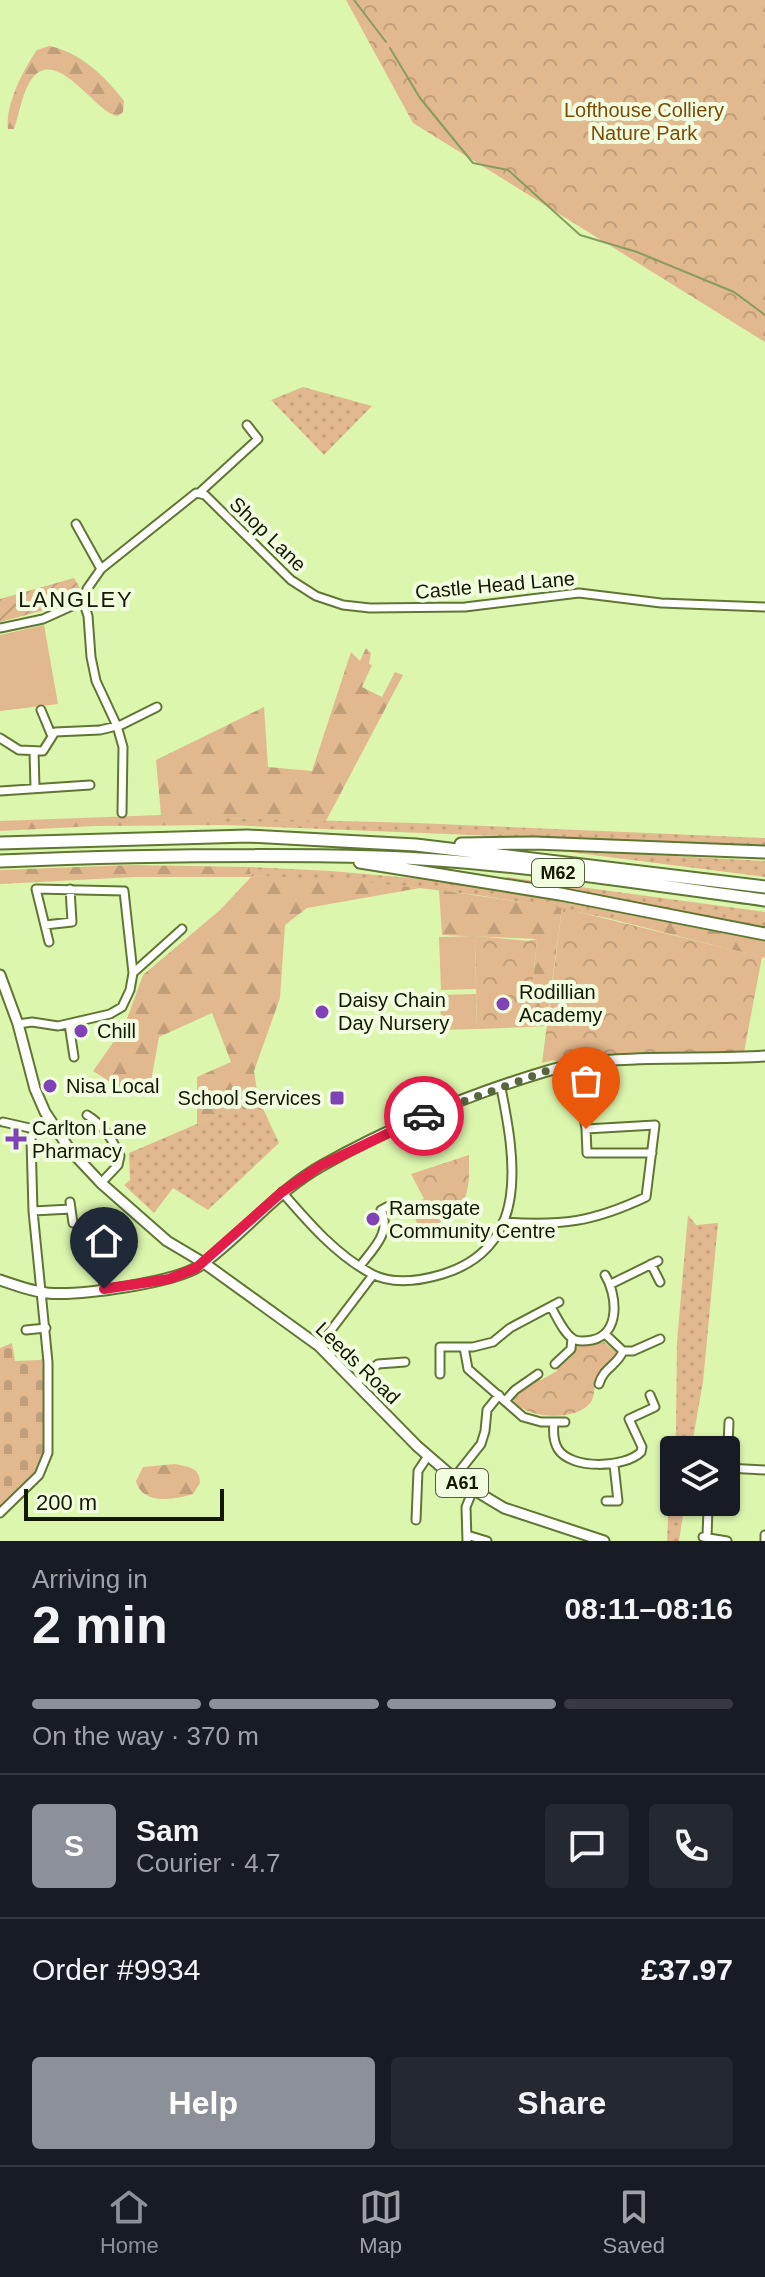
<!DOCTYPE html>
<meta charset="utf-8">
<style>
body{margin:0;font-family:Helvetica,sans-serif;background:#242831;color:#f1f3f6;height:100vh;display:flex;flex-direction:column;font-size:30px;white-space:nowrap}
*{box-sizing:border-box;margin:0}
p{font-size:26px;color:#9ea1a6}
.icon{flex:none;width:44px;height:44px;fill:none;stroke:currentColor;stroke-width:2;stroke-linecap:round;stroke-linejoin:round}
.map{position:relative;height:1541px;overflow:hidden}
.panel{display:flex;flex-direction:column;background:#171b24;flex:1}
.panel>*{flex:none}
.buttons{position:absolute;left:660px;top:1436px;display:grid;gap:16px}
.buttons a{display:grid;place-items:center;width:80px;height:80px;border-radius:8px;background:#171b24;box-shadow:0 2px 6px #0004;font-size:40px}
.scale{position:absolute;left:24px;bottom:20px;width:200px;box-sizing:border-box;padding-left:8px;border:4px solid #111900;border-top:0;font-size:22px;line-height:28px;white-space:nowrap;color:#111900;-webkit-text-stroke:6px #f2fde0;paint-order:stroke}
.pin{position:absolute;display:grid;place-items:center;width:68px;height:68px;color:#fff;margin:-82px -34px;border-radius:50% 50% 50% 0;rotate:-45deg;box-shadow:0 0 8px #0007}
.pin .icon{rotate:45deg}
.courier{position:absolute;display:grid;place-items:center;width:80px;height:80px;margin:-40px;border:6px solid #e11d48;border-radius:50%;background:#fff;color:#222;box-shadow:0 2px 10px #0007}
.overview em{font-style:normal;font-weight:700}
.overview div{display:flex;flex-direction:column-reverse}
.overview{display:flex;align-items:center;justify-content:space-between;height:136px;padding:0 32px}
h1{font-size:52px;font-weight:700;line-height:60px}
.bar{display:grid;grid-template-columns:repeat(4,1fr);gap:12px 8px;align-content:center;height:96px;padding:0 32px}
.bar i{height:10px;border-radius:6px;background:#363941}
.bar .active{background:#8c9099}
.bar p{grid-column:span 4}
.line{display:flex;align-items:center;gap:20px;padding:0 32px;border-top:2px solid #363941}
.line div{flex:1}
.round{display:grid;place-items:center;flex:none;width:84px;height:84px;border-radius:8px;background:#242831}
.button{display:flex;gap:16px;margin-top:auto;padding:16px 32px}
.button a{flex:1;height:92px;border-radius:8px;background:#8c9099;color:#fff;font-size:32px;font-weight:700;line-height:92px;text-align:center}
.button a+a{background:#242831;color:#f1f3f6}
.menu{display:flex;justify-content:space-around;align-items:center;height:112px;border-top:2px solid #363941;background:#171b24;font-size:22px;color:#9ea1a6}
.menu a{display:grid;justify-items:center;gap:4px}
.menu .active{color:#8c9099}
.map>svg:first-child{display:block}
</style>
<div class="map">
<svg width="765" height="1541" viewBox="0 0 765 1541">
<defs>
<pattern id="grass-dots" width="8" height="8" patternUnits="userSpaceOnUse" patternTransform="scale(2)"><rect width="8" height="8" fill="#e2b88f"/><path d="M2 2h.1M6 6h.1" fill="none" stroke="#c19e7a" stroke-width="1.8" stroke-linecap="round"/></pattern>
<pattern id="forest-firs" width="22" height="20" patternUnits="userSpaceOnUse" patternTransform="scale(2)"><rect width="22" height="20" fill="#e2b88f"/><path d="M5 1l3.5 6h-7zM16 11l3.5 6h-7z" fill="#c19e7a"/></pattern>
<pattern id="cemetery-stones" width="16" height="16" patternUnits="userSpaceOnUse" patternTransform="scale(2)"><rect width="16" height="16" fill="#e2b88f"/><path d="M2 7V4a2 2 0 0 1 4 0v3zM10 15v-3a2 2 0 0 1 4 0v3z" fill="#c19e7a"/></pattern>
<pattern id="park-crowns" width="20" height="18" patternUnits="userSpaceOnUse" patternTransform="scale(2)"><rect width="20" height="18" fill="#e2b88f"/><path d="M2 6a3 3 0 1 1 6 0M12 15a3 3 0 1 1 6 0" fill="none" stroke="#c19e7a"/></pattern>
<pattern id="garden-furrows" width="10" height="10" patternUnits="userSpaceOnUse" patternTransform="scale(2)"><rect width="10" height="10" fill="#e2b88f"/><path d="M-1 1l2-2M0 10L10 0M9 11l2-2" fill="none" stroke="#c19e7a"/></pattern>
</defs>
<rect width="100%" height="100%" fill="#dcf6ae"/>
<path fill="url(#grass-dots)" d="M303 387 372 406 324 455 271 400Z
M226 818 415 823 765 838V847L226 825Z
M546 849 765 861V877Z
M249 867 331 871 456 882 620 913 611 919C492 893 373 881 252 876Z
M507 877 765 912V929L506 879Z
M258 1098 279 1143 208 1210 173 1188 154 1213 124 1185 130 1180 129 1153Z
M688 1215 696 1225 718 1223 703 1382 691 1450H674V1502H685L679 1541H667L670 1478 676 1431 677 1342Z"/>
<path fill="url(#forest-firs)" d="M49 46C80 52 105 76 124 101L123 112 118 116C98 116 60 49 34 76 22 90 20 113 14 129H8C5 105 23 70 37 50Z
M366 648 371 653 369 664 372 665 362 687 382 697 395 672 403 675 326 821 226 818V825L95 826 0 831V821L161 815 156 760 264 707 268 767 312 771 351 652 360 661Z
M131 865 249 867 252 876 335 879 420 888 307 908 285 925 280 998 254 1071 258 1098 197 1124V1077L231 1062 212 1013 159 1037 150 1087 132 1096 93 1071 124 1027 143 975 220 910 251 877H135L0 884V870Z
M439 890 562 908 546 1026 529 1027 537 939 442 935Z
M620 913 765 941V958L611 919Z
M175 1464C188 1467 200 1467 200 1483L193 1494C174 1500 142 1505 136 1481L143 1467Z"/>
<path fill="url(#cemetery-stones)" d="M12 1343 15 1361 40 1360 44 1358V1457L37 1472 0 1508V1348Z"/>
<path fill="url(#park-crowns)" d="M346 0H765V342L413 123Z
M562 908 762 957 744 1052 584 1060 558 1063 554 1060 542 1063Z
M475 936 528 941 537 939 529 1027 477 1029Z
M469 1155C470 1203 466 1211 421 1232L414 1216 417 1214 412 1204 424 1199 411 1174Z
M604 1342 620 1355C610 1365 600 1369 596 1383 594 1388 594 1398 591 1402 577 1422 523 1420 512 1398L517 1390 536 1379 541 1380 557 1371V1367L569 1359 574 1344 590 1346Z"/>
<path fill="url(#garden-furrows)" d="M74 578 80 588 52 608 0 622V599Z"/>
<path fill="#e2b88f" d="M44 625 58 704 0 711V635Z
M475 936 476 989 441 990 439 937Z
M476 994 477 1029 441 1030 440 995Z"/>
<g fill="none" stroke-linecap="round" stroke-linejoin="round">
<path stroke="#869d5d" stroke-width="2" d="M354 0 386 42
M390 48 420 98 473 163 508 170 580 235 637 252 734 292 765 315"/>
<g stroke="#607633" stroke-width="11">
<path id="minor" d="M199 493 258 439 247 425
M76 524 101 569
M0 628 43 619 83 601
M41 710 51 734
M0 738 19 750 43 751 55 732 100 730 121 725 157 707
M34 751 35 788
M0 791 90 785
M122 813 123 747 117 726 96 681 91 657 88 616 83 601 87 589 101 569 196 493 205 495 291 580 316 596 343 605 370 608 465 607 579 593 661 603 765 607
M45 925 72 922 70 889
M133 973 182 929
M18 1024 32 1022 58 1026 110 1014 122 1007 130 990 133 973 124 891 36 889 49 942
M69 1024 74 1057
M575 1066 586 1129 587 1153H652
M87 1115C102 1124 113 1140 120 1156L118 1165 101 1183
M3 1122 34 1129
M282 1192C308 1222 336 1255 372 1274 393 1285 420 1281 443 1274 531 1247 515 1158 501 1088
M70 1202 73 1223
M33 1211 71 1209
M503 1222C562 1226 593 1222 646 1197L655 1125 586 1129
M651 1264 660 1282
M360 1266C373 1249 392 1232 381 1210L392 1204
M611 1284 658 1261
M104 1289 100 1249 132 1246
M551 1307C557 1317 563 1332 573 1339 578 1342 586 1341 592 1340 621 1334 617 1294 605 1275
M26 1330 46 1328
M605 1334 623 1351H633L660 1339
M319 1346 373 1275
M464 1347 468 1369 523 1417 541 1422H565
M555 1364 571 1349 572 1338
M440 1374V1347H473L493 1342 510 1328 559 1302
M357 1382 378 1364 405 1362
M599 1384C603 1368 618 1365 623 1351
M506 1400 515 1390 538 1374
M729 1422 727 1468 765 1470
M554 1423C553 1432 553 1441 558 1449 571 1470 625 1468 641 1452L642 1447 629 1419 655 1407 650 1395
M454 1478 481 1444 485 1431 487 1410 499 1395
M606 1501H618L614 1465
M0 1513 39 1475 48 1453V1362L33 1211 31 1139 34 1129 49 1120
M416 1520 418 1471 428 1456
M467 1535 487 1541
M703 1537 727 1541
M707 1537 708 1508
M467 1541 466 1507 473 1490
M765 1541V1535"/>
</g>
<g stroke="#607633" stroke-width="13">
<path id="major" d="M0 975 18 1024 35 1089 45 1112 70 1150 101 1183 167 1241 204 1263 319 1346 417 1446 454 1478 504 1508 604 1541
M0 1280C15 1285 31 1291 47 1293 79 1296 175 1283 201 1265 244 1234 276 1191 323 1165 393 1126 470 1094 547 1071 611 1052 697 1061 765 1056"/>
</g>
<g stroke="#607633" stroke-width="15">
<path id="highway" d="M0 843 248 836 416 845 765 887
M461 844 535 843 765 852
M0 861C126 856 252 854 378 857 507 861 637 883 765 900
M360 862 560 894 765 934"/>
</g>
<use href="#minor" stroke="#fff" stroke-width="7"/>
<use href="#major" stroke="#fff" stroke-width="9"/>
<use href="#highway" stroke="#fff" stroke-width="11"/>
</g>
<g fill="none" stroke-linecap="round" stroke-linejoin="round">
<path stroke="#58663d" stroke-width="8" stroke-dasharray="0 14.4" d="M424 1116 549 1070 575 1066 586 1129"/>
<path stroke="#e11d48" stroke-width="10" d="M104 1289 169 1279 196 1268 282 1192 320 1166 424 1116"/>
</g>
<g fill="#7f42b7" stroke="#f2fde0" stroke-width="3">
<circle cx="503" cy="1004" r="8"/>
<circle cx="322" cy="1012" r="8"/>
<circle cx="81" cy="1031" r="8"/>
<circle cx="50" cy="1086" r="8"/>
<rect x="329" y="1090" width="16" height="16" rx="4"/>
<path d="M12 1127h8v8h8v8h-8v8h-8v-8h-8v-8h8z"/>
<circle cx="373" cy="1219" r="8"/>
</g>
<g text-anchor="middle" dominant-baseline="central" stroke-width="8" stroke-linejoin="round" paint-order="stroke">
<g fill="#f2fde0" stroke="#545d43" stroke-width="2">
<rect x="532" y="859" width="52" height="28" rx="6"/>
<rect x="436" y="1469" width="52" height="28" rx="6"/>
</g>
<g font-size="18" font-weight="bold" fill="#111900">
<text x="558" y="873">M62</text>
<text x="462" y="1483">A61</text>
</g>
<g font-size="20" fill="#7c4a0a" stroke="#f2fde0">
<text x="644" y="110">Lofthouse Colliery<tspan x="644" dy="23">Nature Park</tspan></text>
</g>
<g font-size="20" fill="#111900" stroke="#f2fde0">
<text transform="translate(268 534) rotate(44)">Shop Lane</text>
<text transform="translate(495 585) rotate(-5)">Castle Head Lane</text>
<text transform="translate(358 1363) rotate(44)">Leeds Road</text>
</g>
<g font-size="20" fill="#111900" stroke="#f2fde0" text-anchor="start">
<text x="519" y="992">Rodillian<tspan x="519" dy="23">Academy</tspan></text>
<text x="338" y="1000">Daisy Chain<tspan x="338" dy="23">Day Nursery</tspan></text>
<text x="97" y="1031">Chill</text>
<text x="66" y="1086">Nisa Local</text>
<text x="321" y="1098" text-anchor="end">School Services</text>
<text x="32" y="1128">Carlton Lane<tspan x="32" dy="23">Pharmacy</tspan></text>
<text x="389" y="1208">Ramsgate<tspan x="389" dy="23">Community Centre</tspan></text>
</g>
<g font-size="22" letter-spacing="2" fill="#111900" stroke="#f2fde0">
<text x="76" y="599">LANGLEY</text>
</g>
</g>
</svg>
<div class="buttons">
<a><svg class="icon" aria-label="layers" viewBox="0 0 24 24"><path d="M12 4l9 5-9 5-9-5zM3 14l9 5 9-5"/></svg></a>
</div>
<div class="scale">200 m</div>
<div class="pin" style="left:586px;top:1129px;background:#ea580c"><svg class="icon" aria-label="bag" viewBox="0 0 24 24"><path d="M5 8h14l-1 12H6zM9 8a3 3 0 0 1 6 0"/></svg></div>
<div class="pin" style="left:104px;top:1289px;background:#1f2937"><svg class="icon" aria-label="home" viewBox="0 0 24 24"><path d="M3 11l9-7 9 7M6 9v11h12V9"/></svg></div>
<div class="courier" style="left:424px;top:1116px"><svg class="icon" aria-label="car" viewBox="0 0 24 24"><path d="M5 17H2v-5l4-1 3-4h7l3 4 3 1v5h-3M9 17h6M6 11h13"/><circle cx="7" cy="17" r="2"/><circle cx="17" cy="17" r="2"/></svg></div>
</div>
<section class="panel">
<div class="overview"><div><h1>2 min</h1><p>Arriving in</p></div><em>08:11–08:16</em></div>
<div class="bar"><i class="active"></i><i class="active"></i><i class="active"></i><i></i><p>On the way · 370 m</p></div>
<div class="line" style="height:144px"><b class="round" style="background:#8c9099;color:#fff">S</b><div><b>Sam</b><p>Courier · 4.7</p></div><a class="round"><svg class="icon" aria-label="chat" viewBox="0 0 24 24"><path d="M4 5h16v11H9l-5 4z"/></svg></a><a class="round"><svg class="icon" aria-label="phone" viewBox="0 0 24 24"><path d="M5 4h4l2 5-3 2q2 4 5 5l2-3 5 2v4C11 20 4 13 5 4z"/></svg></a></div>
<div class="line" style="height:104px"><div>Order #9934</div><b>£37.97</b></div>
<div class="button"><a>Help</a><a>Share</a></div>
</section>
<nav class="menu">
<a class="active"><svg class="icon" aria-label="home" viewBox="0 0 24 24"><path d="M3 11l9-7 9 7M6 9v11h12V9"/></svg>Home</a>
<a><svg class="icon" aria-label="map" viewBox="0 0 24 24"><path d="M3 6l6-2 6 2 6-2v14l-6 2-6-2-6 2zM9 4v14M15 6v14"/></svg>Map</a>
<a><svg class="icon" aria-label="saved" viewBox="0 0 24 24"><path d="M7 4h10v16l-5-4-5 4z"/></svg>Saved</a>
</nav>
